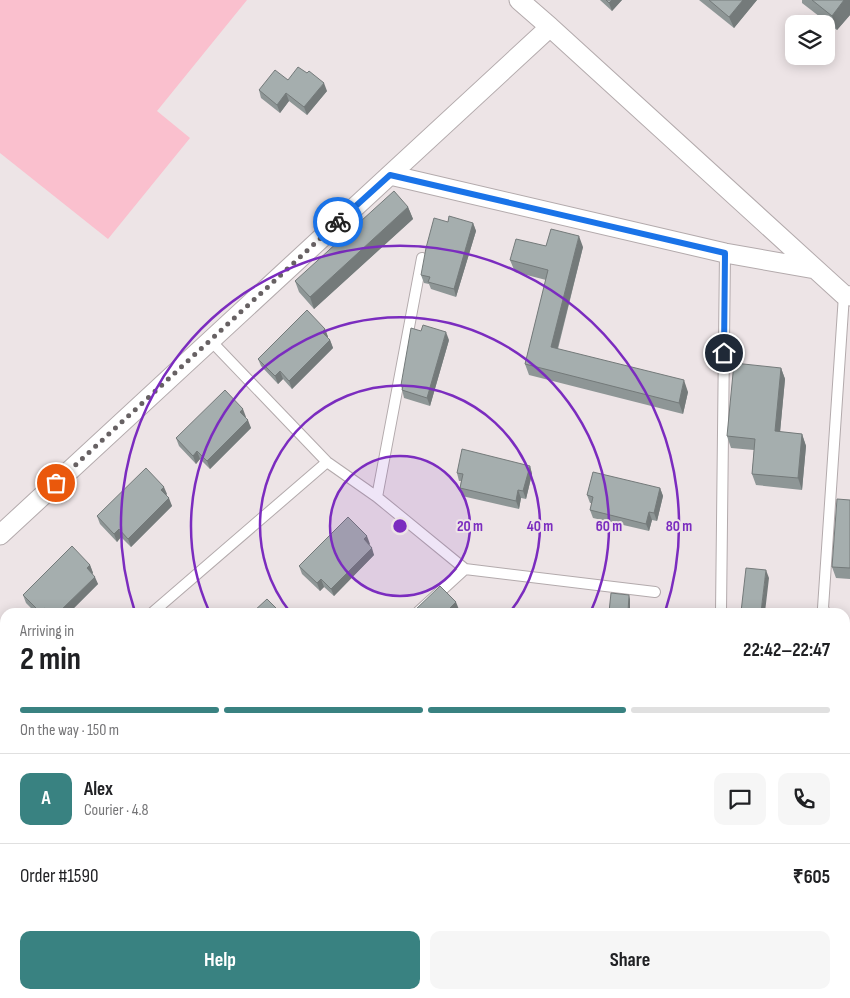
<!DOCTYPE html>
<meta charset="utf-8">
<style>
body{margin:0;font-family:"Sofia Sans Condensed",sans-serif;background:#f6f6f6;color:#202124;height:100vh;display:flex;flex-direction:column;font-size:19px;white-space:nowrap}
*{box-sizing:border-box;margin:0}
p{font-size:16px;color:#757577}
.icon{flex:none;width:28px;height:28px;fill:none;stroke:currentColor;stroke-width:2;stroke-linecap:round;stroke-linejoin:round}
.map{position:relative;flex:1;overflow:hidden}
.sheet{position:absolute;left:0px;top:608px;width:850px;height:391px;display:flex;flex-direction:column;background:#fff;border-radius:15px 15px 0 0;box-shadow:0 2px 12px #0003}
.sheet>*{flex:none}
.tools{position:absolute;left:785px;top:15px;display:grid;gap:10px}
.tools a{display:grid;place-items:center;width:50px;height:50px;border-radius:10px;background:#fff;box-shadow:0 2px 12px #0003;font-size:25px}
.pin{position:absolute;display:grid;place-items:center;width:42px;height:42px;color:#fff;margin:-21px;border:2px solid #fff;border-radius:50%;box-shadow:0 1px 5px #0007}
.courier{position:absolute;display:grid;place-items:center;width:50px;height:50px;margin:-25px;border:4px solid #1a73e8;border-radius:50%;background:#fff;color:#222;box-shadow:0 1px 6px #0007}
.headline em{font-style:normal;font-weight:700}
.headline div{display:flex;flex-direction:column-reverse}
.headline{display:flex;align-items:center;justify-content:space-between;height:85px;padding:0 20px}
h1{font-size:32px;font-weight:700;line-height:38px}
.bar{display:grid;grid-template-columns:repeat(4,1fr);gap:8px 5px;align-content:center;height:60px;padding:0 20px}
.bar i{height:6px;border-radius:4px;background:#e0e0e0}
.bar .selected{background:#398281}
.bar p{grid-column:span 4}
.line{display:flex;align-items:center;gap:12px;padding:0 20px;border-top:1px solid #e0e0e0}
.line div{flex:1}
.round{display:grid;place-items:center;flex:none;width:52px;height:52px;border-radius:10px;background:#f6f6f6}
.cta{display:flex;gap:10px;margin-top:auto;padding:10px 20px}
.cta a{flex:1;height:58px;border-radius:10px;background:#398281;color:#fff;font-size:20px;font-weight:700;line-height:58px;text-align:center}
.cta a+a{background:#f6f6f6;color:#202124}
.map>svg:first-child{display:block}
</style>
<div class="map">
<svg width="850" height="998" viewBox="0 0 850 998">
<rect width="100%" height="100%" fill="#ede4e6"/>
<path fill="#fac0ce" d="M0 0H247L157 111 190 138 108 239 0 153Z
M0 873 5 879V935L0 939Z"/>
<g fill="none" stroke-linecap="round" stroke-linejoin="round">
<g stroke="#b3aaac" stroke-width="12">
<path id="service" d="M211 341 327 462 377 497 465 569 655 592
M377 497 422 258
M153 612 327 462
M418 612 465 569
M721 612 725 253
M825 612 823 608 844 295
M845 632 850 633
M330 994 334 998
M674 994 678 998
M10 998 15 994
M413 998 417 994
M638 998 643 994"/>
</g>
<g stroke="#b3aaac" stroke-width="21">
<path id="minor" d="M519 0 550 27 844 295 850 296
M390 175 725 253 815 269
M0 535 550 27"/>
</g>
<use href="#service" stroke="#fff" stroke-width="10"/>
<use href="#minor" stroke="#fff" stroke-width="19"/>
</g>
<path fill="#8e9696" d="M600 0H622L612 11Z
M699 0H757L734 28Z
M802 0H850V15L837 30 802 3Z
M288 80 327 91 307 115 289 101 280 113 261 98 259 90Z
M408 207 413 219 314 309 299 292 295 281Z
M448 222 473 223 476 231 456 297 431 289 429 284 424 283 421 275Z
M546 246 583 247 558 349 688 392 683 414 529 375 525 364 546 280 515 272 510 260Z
M325 329 328 337H327L330 340 333 348 292 389 283 379 278 384 261 366 258 359Z
M449 340 430 406 404 398 401 385Z
M781 368 785 379 780 432 802 434 806 446 802 490 756 485 752 474 754 450 731 448 727 436Z
M245 417 251 428 210 469 200 459 196 464 179 446 176 438 246 417Z
M530 466 532 474 526 499 521 498 519 509 462 496 460 488 461 481H459L457 473Z
M660 488 663 496 657 521 652 520 649 531 593 518 590 510 592 503H590L587 495Z
M167 494 166 495 172 506 131 547 121 537 117 542 100 524 97 516Z
M850 500V579L836 578 832 567Z
M370 544 369 545 374 555 334 596 324 587 320 591 302 574 299 566Z
M90 565 93 573 92 574 98 584 70 612H35L26 603 23 595Z
M845 872H850V908H845Z
M101 994H118L113 998H105Z
M210 994H271L266 998H211Z"/>
<path fill="#747a7a" d="M612 0H622L612 11 609 3Z
M743 0H757L734 28 729 17Z
M844 0H850V15L837 30 832 16Z
M324 83 327 91 307 115 304 107Z
M286 93 289 101 280 113 277 105Z
M408 207 413 219 314 309 310 297Z
M473 223 476 231 456 297 454 289Z
M579 236 583 247 555 358 551 347Z
M325 329 328 337 325 340 322 332Z
M446 332 449 340 430 406 427 398Z
M330 340 333 348 292 389 289 381Z
M781 368 785 379 779 443 775 431Z
M280 371 283 379 278 384 275 376Z
M684 380 688 392 683 414 679 403Z
M243 409 246 417 243 420 240 412Z
M248 420 251 428 210 469 207 461Z
M802 434 806 446 802 490 798 478Z
M197 451 200 459 196 464 193 456Z
M530 466 532 474 526 499 523 491Z
M164 487 167 494 164 498 161 490Z
M660 488 663 496 657 521 654 513Z
M518 490 521 498 519 509 516 501Z
M169 498 172 506 131 547 128 539Z
M649 512 652 520 649 531 646 524Z
M119 529 121 537 117 542 114 534Z
M367 536 370 544 367 547 364 539Z
M372 548 374 555 334 596 331 589Z
M90 565 93 573 90 576 87 568Z
M766 570 769 578 765 612H761Z
M95 577 98 584 70 612H59Z
M321 579 324 587 320 591 317 583Z
M629 595 630 599V612H628Z
M456 602 460 612H446Z
M45 608 46 612H40Z
M106 994H118L113 998H107Z
M254 994H271L266 998H250Z"/>
<path fill="#a5aeae" stroke="#747a7a" d="M606 0H612L609 3Z
M709 0H743L729 17Z
M812 0H844L832 16Z
M298 67 307 73 309 71 324 83 304 107 286 93 277 105 259 90 275 70 288 80Z
M394 191 408 207 310 297 295 281Z
M449 216 473 223 454 289 428 282 430 277 421 275 426 248 434 218 448 222Z
M551 229 579 236 551 347 684 380 679 403 525 364 548 270 510 260 516 239 546 246Z
M307 310 325 329 322 332 330 340 289 381 280 371 275 376 258 359Z
M423 325 446 332 427 398 402 390 403 386 401 385 411 328 421 331Z
M734 363 781 368 775 431 802 434 798 478 752 474 755 439 727 436Z
M225 390 243 409 240 412 248 420 207 461 197 451 193 456 176 438Z
M462 449 530 466 523 491 518 490 516 501 460 488 463 474 457 473Z
M146 468 164 487 161 490 169 498 128 539 119 529 114 534 97 516Z
M593 472 660 488 654 513 649 512 646 524 590 510 593 497 587 495Z
M837 499 850 500V568L832 567Z
M348 517 367 536 364 539 372 548 331 589 321 579 317 583 299 566Z
M72 546 90 565 87 568 95 577 59 612H49L45 608 40 612 23 595Z
M746 568 766 570 761 612H741Z
M440 586 456 602 446 612H413Z
M611 593 629 595 628 612H609Z
M267 599 280 612H253Z
M845 872H850V897H845Z
M213 994H254L250 998H217Z
M423 994H542L546 998H419Z
M708 994H733L737 998H704Z"/>
<g fill="none" stroke-linecap="round" stroke-linejoin="round">
<path stroke="#676163" stroke-width="5" stroke-dasharray="0 9" d="M56 483 338 222"/>
<path stroke="#1a73e8" stroke-width="6" d="M338 222 390 175 725 253 724 353"/>
</g>
<circle cx="400" cy="526" r="70" fill="#7b2cbf" fill-opacity=".12"/>
<g fill="none" stroke="#7b2cbf" stroke-width="2.5">
<circle cx="400" cy="526" r="70"/>
<path d="M290 612A140 140 0 1 1 510 612"/>
<path d="M209 611A209 209 0 1 1 591 611"/>
<path d="M135 612A279 279 0 1 1 665 612"/>
</g>
<circle cx="400" cy="526" r="8" fill="#7b2cbf" stroke="#ede4e6" stroke-width="2.5"/>
<g font-size="15" text-anchor="middle" font-weight="bold" fill="#7b2cbf" stroke="#ede4e6" stroke-width="4" stroke-linejoin="round" paint-order="stroke">
<text x="470" y="531">20 m</text>
<text x="540" y="531">40 m</text>
<text x="609" y="531">60 m</text>
<text x="679" y="531">80 m</text>
</g>
</svg>
<div class="tools">
<a><svg class="icon" aria-label="layers" viewBox="0 0 24 24"><path d="M12 4l9 5-9 5-9-5zM3 14l9 5 9-5"/></svg></a>
</div>
<div class="pin" style="left:56px;top:483px;background:#ea580c"><svg class="icon" aria-label="bag" viewBox="0 0 24 24"><path d="M5 8h14l-1 12H6zM9 8a3 3 0 0 1 6 0"/></svg></div>
<div class="pin" style="left:724px;top:353px;background:#1f2937"><svg class="icon" aria-label="home" viewBox="0 0 24 24"><path d="M3 11l9-7 9 7M6 9v11h12V9"/></svg></div>
<div class="courier" style="left:338px;top:222px"><svg class="icon" aria-label="bike" viewBox="0 0 24 24"><circle cx="6" cy="16" r="4"/><circle cx="18" cy="16" r="4"/><path d="M6 16l4-8h5l3 8M10 8l3 8H6M13 5h3"/></svg></div>
<section class="sheet">
<div class="headline"><div><h1>2 min</h1><p>Arriving in</p></div><em>22:42–22:47</em></div>
<div class="bar"><i class="selected"></i><i class="selected"></i><i class="selected"></i><i></i><p>On the way · 150 m</p></div>
<div class="line" style="height:90px"><b class="round" style="background:#398281;color:#fff">A</b><div><b>Alex</b><p>Courier · 4.8</p></div><a class="round"><svg class="icon" aria-label="chat" viewBox="0 0 24 24"><path d="M4 5h16v11H9l-5 4z"/></svg></a><a class="round"><svg class="icon" aria-label="phone" viewBox="0 0 24 24"><path d="M5 4h4l2 5-3 2q2 4 5 5l2-3 5 2v4C11 20 4 13 5 4z"/></svg></a></div>
<div class="line" style="height:65px"><div>Order #1590</div><b>₹605</b></div>
<div class="cta"><a>Help</a><a>Share</a></div>
</section>
</div>
